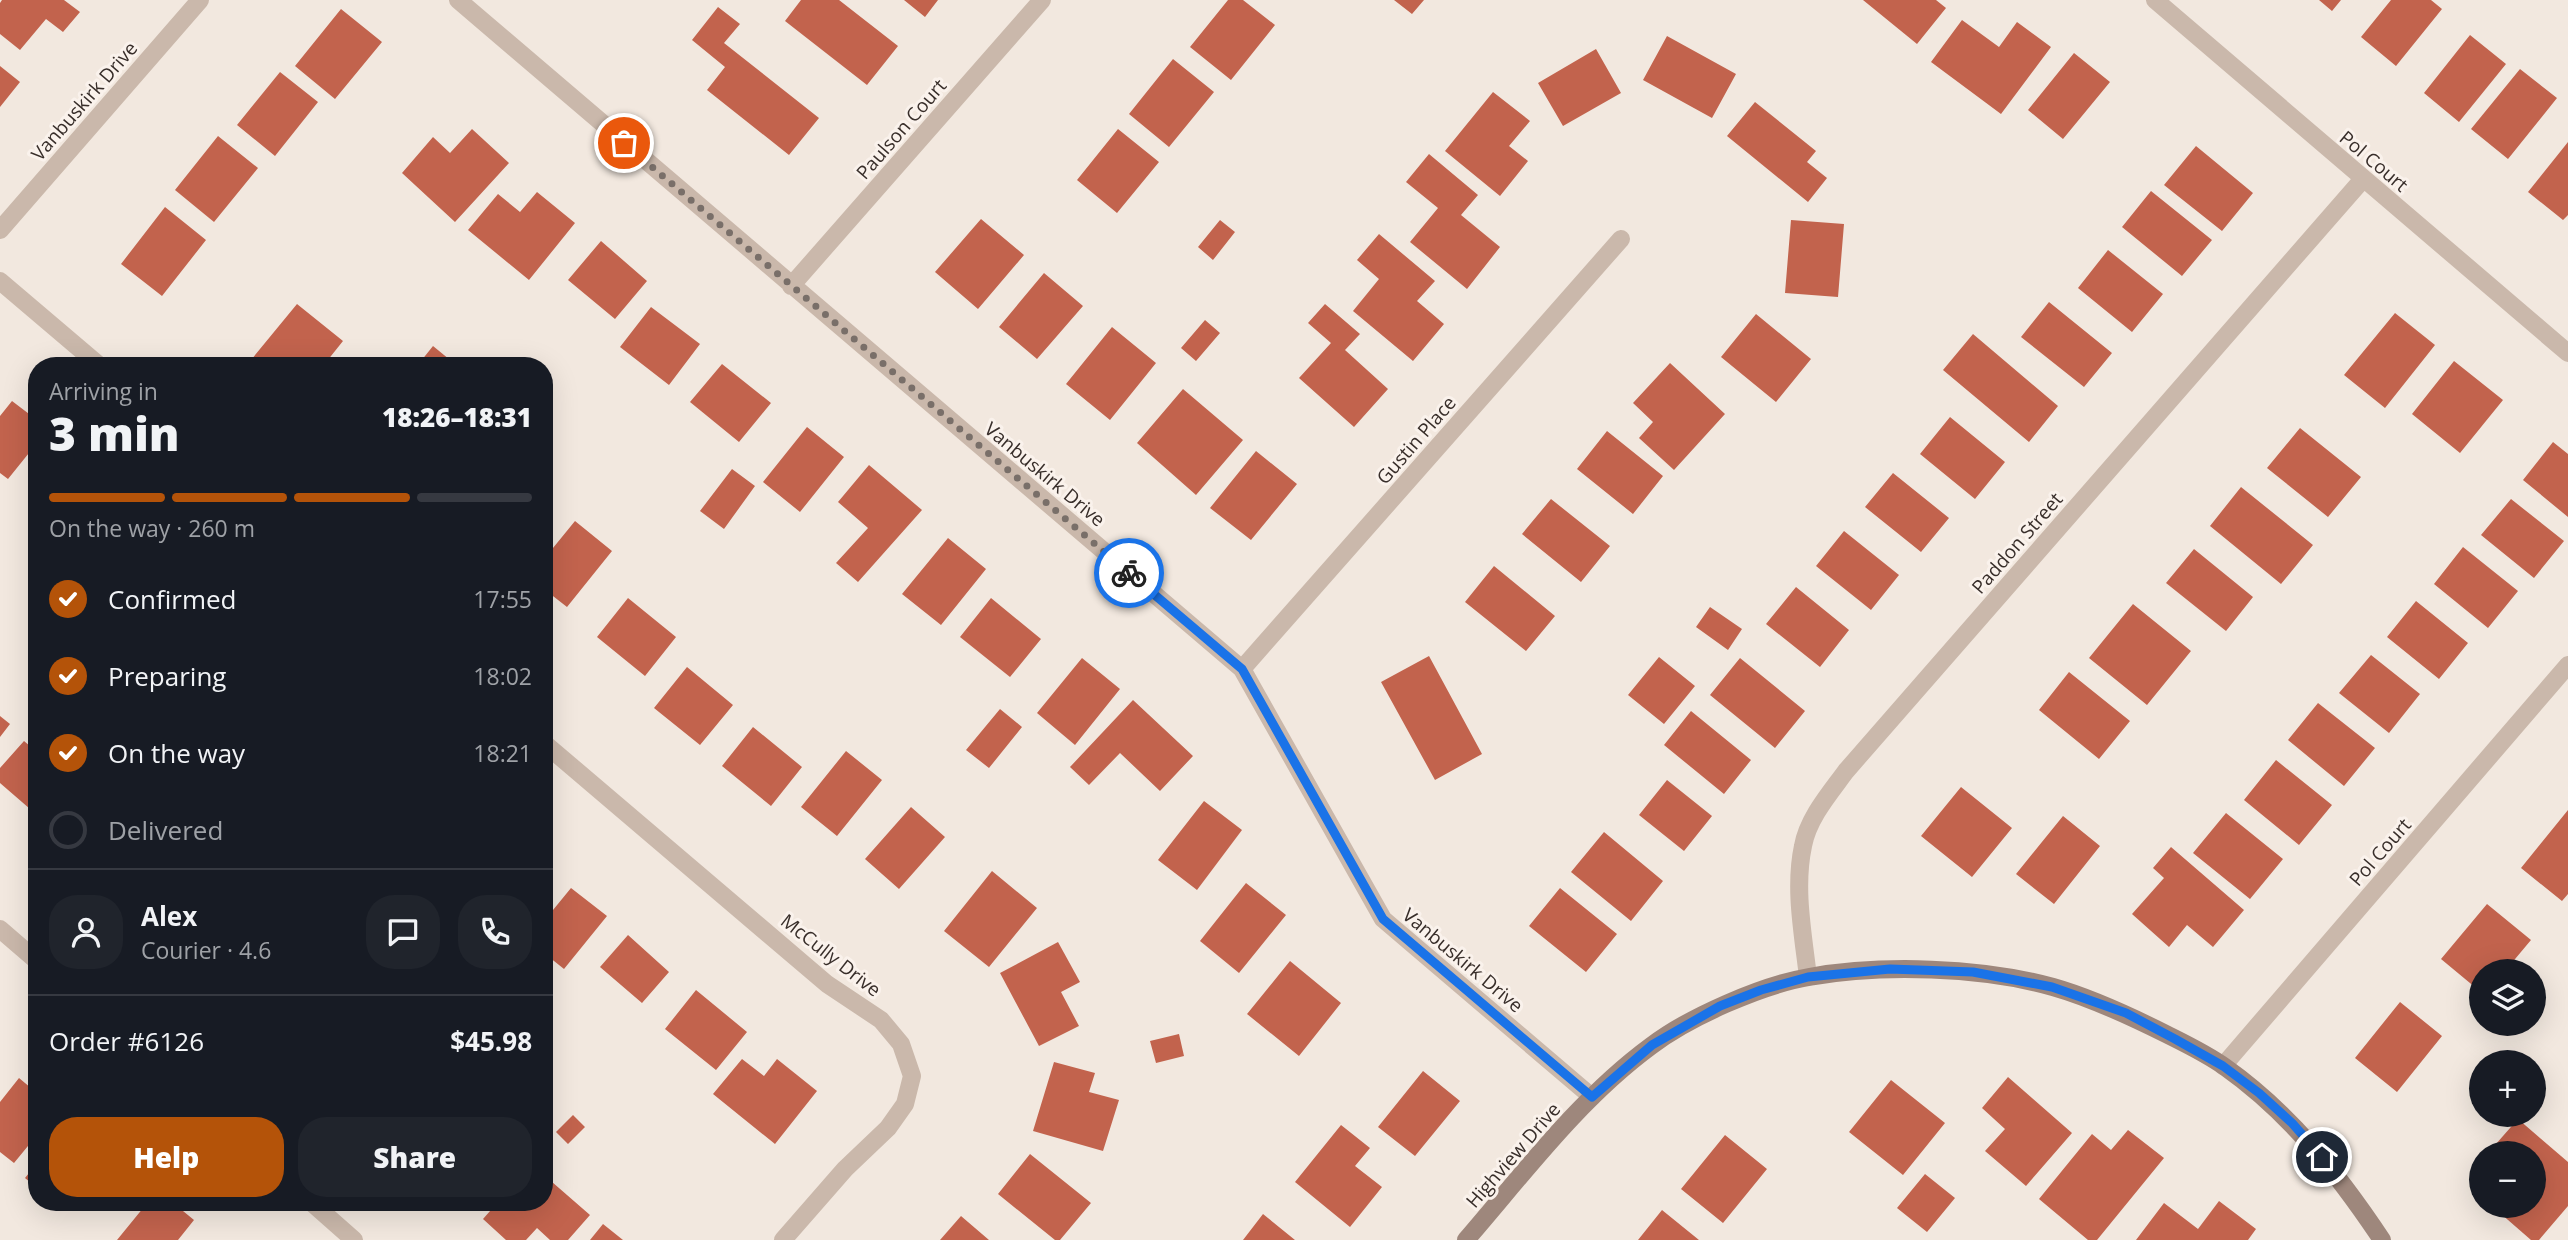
<!DOCTYPE html>
<meta charset="utf-8">
<style>
body{margin:0;font-family:"Open Sans",sans-serif;background:#20242c;color:#f1f3f6;height:100vh;display:flex;flex-direction:column;font-size:26px;white-space:nowrap}
*{box-sizing:border-box;margin:0}
p{font-size:23px;color:#9ea1a6}
.icon{flex:none;width:38px;height:38px;fill:none;stroke:currentColor;stroke-width:2;stroke-linecap:round;stroke-linejoin:round}
.map{position:relative;flex:1;overflow:hidden}
.details{position:absolute;left:28px;top:357px;width:525px;height:854px;display:flex;flex-direction:column;background:#171b24;border-radius:28px;box-shadow:0 7px 28px #0002}
.details>*{flex:none}
.controls{position:absolute;left:2469px;top:959px;display:grid;gap:14px}
.controls a{display:grid;place-items:center;width:77px;height:77px;border-radius:50%;background:#171b24;box-shadow:0 7px 28px #0002;font-size:35px}
.pin{position:absolute;display:grid;place-items:center;width:60px;height:60px;color:#fff;margin:-30px;border:4px solid #fff;border-radius:50%;box-shadow:0 2px 7px #0007}
.courier{position:absolute;display:grid;place-items:center;width:70px;height:70px;margin:-35px;border:5px solid #1a73e8;border-radius:50%;background:#fff;color:#222;box-shadow:0 2px 9px #0007}
.head em{font-style:normal;font-weight:800}
.head div{display:flex;flex-direction:column-reverse}
.head{display:flex;align-items:center;justify-content:space-between;height:119px;padding:0 21px}
h1{font-size:46px;font-weight:800;line-height:52px}
.bar{display:grid;grid-template-columns:repeat(4,1fr);gap:10px 7px;align-content:center;height:84px;padding:0 21px}
.bar i{height:9px;border-radius:5px;background:#363941}
.bar .on{background:#b45309}
.bar p{grid-column:span 4}
.line{display:flex;align-items:center;gap:18px;padding:0 21px;border-top:2px solid #363941}
.line div{flex:1}
.round{display:grid;place-items:center;flex:none;width:74px;height:74px;border-radius:28px;background:#20242c}
ol{padding:0 21px;list-style:none}
li{display:flex;align-items:center;gap:21px;height:77px}
li p{margin-inline-start:auto}
li .icon{padding:7px;border-radius:50%;background:#b45309;color:#fff;stroke-width:4}
li:last-child{color:#9ea1a6}
li i{width:38px;height:38px;border:4px solid #363941;border-radius:50%}
.action{display:flex;gap:14px;margin-top:auto;padding:14px 21px}
.action a{flex:1;height:80px;border-radius:28px;background:#b45309;color:#fff;font-size:28px;font-weight:800;line-height:80px;text-align:center}
.action a+a{background:#20242c;color:#f1f3f6}
.map>svg:first-child{display:block}
</style>
<div class="map">
<svg width="2568" height="1240" viewBox="0 0 2568 1240">
<rect width="100%" height="100%" fill="#f2e8df"/>
<path fill="#c2634d" d="M2 0H64L80 12 63 32 46 19 20 50 0 34V3Z
M801 0H839L898 46 867 85 785 21Z
M904 0H938L925 17Z
M1228 0H1243L1275 25 1231 80 1190 47Z
M1394 0H1424L1412 14Z
M1863 0H1936L1946 8 1917 44Z
M2319 0H2341L2332 11Z
M2391 0H2431L2442 9 2396 66 2361 37Z
M718 7 740 24 724 43 819 118 789 155 707 90 725 67 692 40Z
M341 9 382 42 335 99 295 66Z
M1962 20 1999 47 2017 22 2051 47 2001 114 1931 62Z
M2470 35 2506 64 2459 122 2424 93Z
M1667 36 1736 74 1712 118 1643 80Z
M1596 49 1621 93 1563 126 1538 83Z
M2074 53 2110 82 2063 139 2028 110Z
M1173 59 1214 92 1169 147 1129 114Z
M0 66 20 82 0 107Z
M2520 69 2557 98 2508 159 2471 129Z
M280 72 318 102 275 156 237 125Z
M1493 92 1530 121 1509 146 1528 161 1500 196 1445 151Z
M1755 102 1816 151 1807 162 1827 178 1808 202 1727 136Z
M472 129 509 163 455 222 402 173 433 137 450 153Z
M1118 129 1159 162 1117 213 1077 180Z
M218 136 258 168 214 222 175 190Z
M2568 142V215L2563 220 2528 192Z
M2196 146 2253 193 2222 231 2164 185Z
M1429 154 1478 195 1461 215 1500 247 1467 289 1410 242 1438 208 1406 182Z
M2151 191 2212 240 2182 276 2122 227Z
M537 192 575 223 529 280 468 230 498 194 520 212Z
M165 207 206 240 162 296 121 264Z
M981 219 1024 255 978 309 935 272Z
M1220 220 1235 232 1213 260 1198 247Z
M1791 220 1844 224 1838 297 1785 293Z
M1379 234 1435 281 1417 301 1444 324 1413 361 1353 311 1379 279 1357 260Z
M601 241 647 281 615 319 568 280Z
M2108 250 2163 294 2132 332 2078 288Z
M1044 273 1083 306 1037 359 999 327Z
M2049 302 2112 353 2084 387 2021 337Z
M297 304 343 341 323 366H258L251 360Z
M1325 304 1360 334 1345 350 1388 389 1354 427 1299 378 1331 343 1308 323Z
M651 307 700 344 669 385 620 347Z
M2395 313 2435 345 2385 408 2344 375Z
M1756 314 1811 359 1776 402 1721 357Z
M1205 320 1220 333 1196 361 1181 348Z
M1112 327 1156 363 1110 420 1066 384Z
M1973 334 2058 406 2029 442 1943 370Z
M433 346 455 364 453 366H417Z
M524 357 533 366H514Z
M2454 361 2503 400 2460 453 2412 414Z
M1670 363 1725 414 1674 470 1639 438 1653 422 1633 403Z
M722 364 771 403 739 442 690 402Z
M1183 389 1243 440 1196 495 1137 443Z
M12 401 37 420V443L8 479 0 473V416Z
M1950 417 2005 462 1975 499 1920 454Z
M807 427 844 457 800 512 763 482Z
M2300 428 2361 477 2328 517 2267 468Z
M1607 431 1663 476 1633 514 1577 469Z
M2553 442 2568 454V517L2523 480Z
M1256 451 1297 484 1251 540 1210 508Z
M869 465 922 510 858 582 836 563 868 528 838 502Z
M732 469 755 486 724 529 700 511Z
M1893 473 1949 518 1921 552 1865 507Z
M2241 487 2313 545 2281 584 2210 526Z
M1551 499 1610 546 1581 582 1522 534Z
M2511 499 2564 541 2534 578 2481 535Z
M575 521 612 551 567 607 544 589V559Z
M1844 531 1899 575 1871 610 1816 566Z
M948 538 986 569 941 625 902 594Z
M2463 547 2518 591 2488 628 2434 584Z
M2194 549 2253 597 2226 631 2166 583Z
M1494 566 1555 616 1526 651 1465 602Z
M1796 587 1849 630 1820 667 1766 624Z
M628 598 676 637 645 676 597 637Z
M991 598 1041 639 1010 677 960 637Z
M2416 601 2468 643 2439 679 2387 637Z
M2133 604 2191 651 2147 705 2089 658Z
M1710 607 1742 629 1728 650 1696 627Z
M2371 655 2420 694 2389 733 2339 693Z
M1429 656 1482 754 1435 780 1381 682Z
M1659 657 1695 686 1664 724 1628 695Z
M1082 658 1120 689 1075 745 1037 713Z
M1740 658 1805 711 1775 748 1710 695Z
M687 667 733 705 700 745 654 708Z
M2069 672 2130 721 2099 759 2039 710Z
M1133 700 1193 756 1160 791 1120 753 1089 785 1070 767Z
M2318 703 2375 748 2344 786 2288 740Z
M1000 709 1022 727 989 768 966 750Z
M1691 711 1751 760 1724 794 1664 745Z
M0 716 10 724 0 737Z
M753 727 802 767 771 806 722 766Z
M24 741 37 752V815L0 783V768Z
M846 751 882 780 837 836 801 807Z
M2276 760 2332 805 2299 845 2244 800Z
M1667 780 1712 816 1684 851 1639 815Z
M1961 787 2012 828 1972 877 1921 836Z
M1204 801 1242 830 1197 890 1158 860Z
M911 807 945 837 899 889 865 859Z
M2568 810V894L2562 901 2521 868Z
M2226 813 2283 859 2250 899 2193 853Z
M2063 816 2100 846 2054 904 2016 874Z
M1604 832 1663 881 1631 921 1571 872Z
M2171 847 2244 910 2213 947 2187 925 2169 947 2132 914 2164 878 2153 868Z
M992 871 1037 908 989 967 944 931Z
M1246 883 1286 915 1239 973 1200 941Z
M571 888 607 916 564 969 544 953V921Z
M1560 888 1617 934 1586 972 1529 926Z
M2487 904 2531 940 2505 971H2482V993L2441 959Z
M628 935 669 972 642 1003 600 967Z
M1058 942 1080 982 1061 992 1079 1026 1039 1046 1000 973Z
M1290 961 1341 1003 1299 1056 1247 1014Z
M696 990 747 1032 716 1070 665 1029Z
M2400 1002 2442 1036 2397 1092 2355 1058Z
M1179 1034 1184 1056 1156 1063 1150 1041Z
M742 1059 764 1076 777 1059 817 1091 775 1144 713 1094Z
M1054 1062 1095 1073 1089 1092 1119 1100 1103 1151 1033 1131Z
M1423 1071 1460 1101 1415 1156 1378 1127Z
M2008 1077 2072 1133 2026 1186 1985 1151 2005 1129 1982 1108Z
M19 1078 37 1093V1135L14 1163 0 1152V1102Z
M1891 1080 1945 1123 1903 1175 1849 1132Z
M573 1115 585 1127 568 1144 556 1132Z
M2518 1119 2568 1162V1206L2539 1240H2531L2500 1213 2506 1206H2534V1153H2488Z
M1341 1125 1370 1148 1355 1166 1382 1187 1350 1227 1295 1182Z
M2128 1130 2164 1158 2097 1240H2088L2039 1199 2092 1134 2111 1150Z
M1725 1135 1767 1169 1723 1223 1681 1189Z
M1030 1154 1091 1203 1060 1240H1055L998 1194Z
M37 1163V1188L25 1178Z
M1925 1174 1955 1198 1927 1232 1897 1208Z
M544 1175 590 1215 568 1240H550L537 1228 526 1240H506L483 1219 498 1202H544Z
M2219 1201 2256 1229 2248 1240H2136L2164 1203 2198 1229Z
M148 1202H172L194 1220 178 1240H117Z
M1662 1210 1699 1240H1638Z
M1263 1214 1295 1240H1243Z
M961 1216 989 1240H940Z
M603 1224 623 1240H590Z"/>
<g fill="none" stroke-linecap="round" stroke-linejoin="round">
<path stroke="#cab8ab" stroke-width="18" d="M458 0 1242 669 1383 919 1592 1097
M2155 0 2568 353
M0 230 200 0
M0 281 100 366
M791 286 1042 0
M1242 669 1621 239
M544 743 827 984 881 1020 901 1044 912 1076 905 1104 888 1128 845 1169 783 1240
M0 929 37 961
M1808 977C1803 934 1794 888 1803 846 1808 818 1830 793 1846 771L2363 179
M2223 1066 2568 665
M311 1202 354 1240"/>
<path stroke="#9e877c" stroke-width="18" d="M1466 1240C1524 1173 1579 1099 1651 1046 1689 1017 1762 985 1809 977 1882 964 1981 967 2053 987 2092 998 2130 1016 2166 1034 2186 1044 2207 1054 2225 1067 2290 1113 2338 1174 2382 1240"/>
</g>
<g fill="none" stroke-linecap="round" stroke-linejoin="round">
<path stroke="#796f69" stroke-width="7" stroke-dasharray="0 12.6" d="M624 143 1129 573"/>
<path stroke="#1a73e8" stroke-width="9" d="M1129 573 1242 669 1383 919 1592 1097 1652 1045 1720 1006 1761 990 1808 977 1890 969 1973 972 2052 987 2126 1013 2175 1039 2223 1066 2259 1093 2292 1123 2322 1157"/>
</g>
<g text-anchor="middle" dominant-baseline="central" stroke-width="6" stroke-linejoin="round" paint-order="stroke">
<g font-size="19" fill="#382e2a" stroke="#faf2ec">
<text transform="translate(84 101) rotate(-49)">Vanbuskirk Drive</text>
<text transform="translate(901 129) rotate(-49)">Paulson Court</text>
<text transform="translate(2374 161) rotate(40)">Pol Court</text>
<text transform="translate(1416 440) rotate(-49)">Gustin Place</text>
<text transform="translate(1045 474) rotate(40)">Vanbuskirk Drive</text>
<text transform="translate(2017 543) rotate(-49)">Paddon Street</text>
<text transform="translate(2380 852) rotate(-49)">Pol Court</text>
<text transform="translate(831 955) rotate(38)">McCully Drive</text>
<text transform="translate(1463 960) rotate(40)">Vanbuskirk Drive</text>
<text transform="translate(1513 1155) rotate(-49)">Highview Drive</text>
</g>
</g>
</svg>
<div class="controls">
<a><svg class="icon" aria-label="layers" viewBox="0 0 24 24"><path d="M12 4l9 5-9 5-9-5zM3 14l9 5 9-5"/></svg></a>
<a>+</a>
<a>−</a>
</div>
<div class="pin" style="left:624px;top:143px;background:#ea580c"><svg class="icon" aria-label="bag" viewBox="0 0 24 24"><path d="M5 8h14l-1 12H6zM9 8a3 3 0 0 1 6 0"/></svg></div>
<div class="pin" style="left:2322px;top:1157px;background:#1f2937"><svg class="icon" aria-label="home" viewBox="0 0 24 24"><path d="M3 11l9-7 9 7M6 9v11h12V9"/></svg></div>
<div class="courier" style="left:1129px;top:573px"><svg class="icon" aria-label="bike" viewBox="0 0 24 24"><circle cx="6" cy="16" r="4"/><circle cx="18" cy="16" r="4"/><path d="M6 16l4-8h5l3 8M10 8l3 8H6M13 5h3"/></svg></div>
<section class="details">
<div class="head"><div><h1>3 min</h1><p>Arriving in</p></div><em>18:26–18:31</em></div>
<div class="bar"><i class="on"></i><i class="on"></i><i class="on"></i><i></i><p>On the way · 260 m</p></div>
<ol>
<li><svg class="icon" aria-label="check" viewBox="0 0 24 24"><path d="M5 12l5 5 9-10"/></svg>Confirmed<p>17:55</p></li>
<li><svg class="icon" aria-label="check" viewBox="0 0 24 24"><path d="M5 12l5 5 9-10"/></svg>Preparing<p>18:02</p></li>
<li><svg class="icon" aria-label="check" viewBox="0 0 24 24"><path d="M5 12l5 5 9-10"/></svg>On the way<p>18:21</p></li>
<li><i></i>Delivered</li>
</ol>
<div class="line" style="height:126px"><a class="round"><svg class="icon" aria-label="person" viewBox="0 0 24 24"><circle cx="12" cy="8" r="4"/><path d="M4 21q1-7 8-7t8 7"/></svg></a><div><b>Alex</b><p>Courier · 4.6</p></div><a class="round"><svg class="icon" aria-label="chat" viewBox="0 0 24 24"><path d="M4 5h16v11H9l-5 4z"/></svg></a><a class="round"><svg class="icon" aria-label="phone" viewBox="0 0 24 24"><path d="M5 4h4l2 5-3 2q2 4 5 5l2-3 5 2v4C11 20 4 13 5 4z"/></svg></a></div>
<div class="line" style="height:91px"><div>Order #6126</div><b>$45.98</b></div>
<div class="action"><a>Help</a><a>Share</a></div>
</section>
</div>
